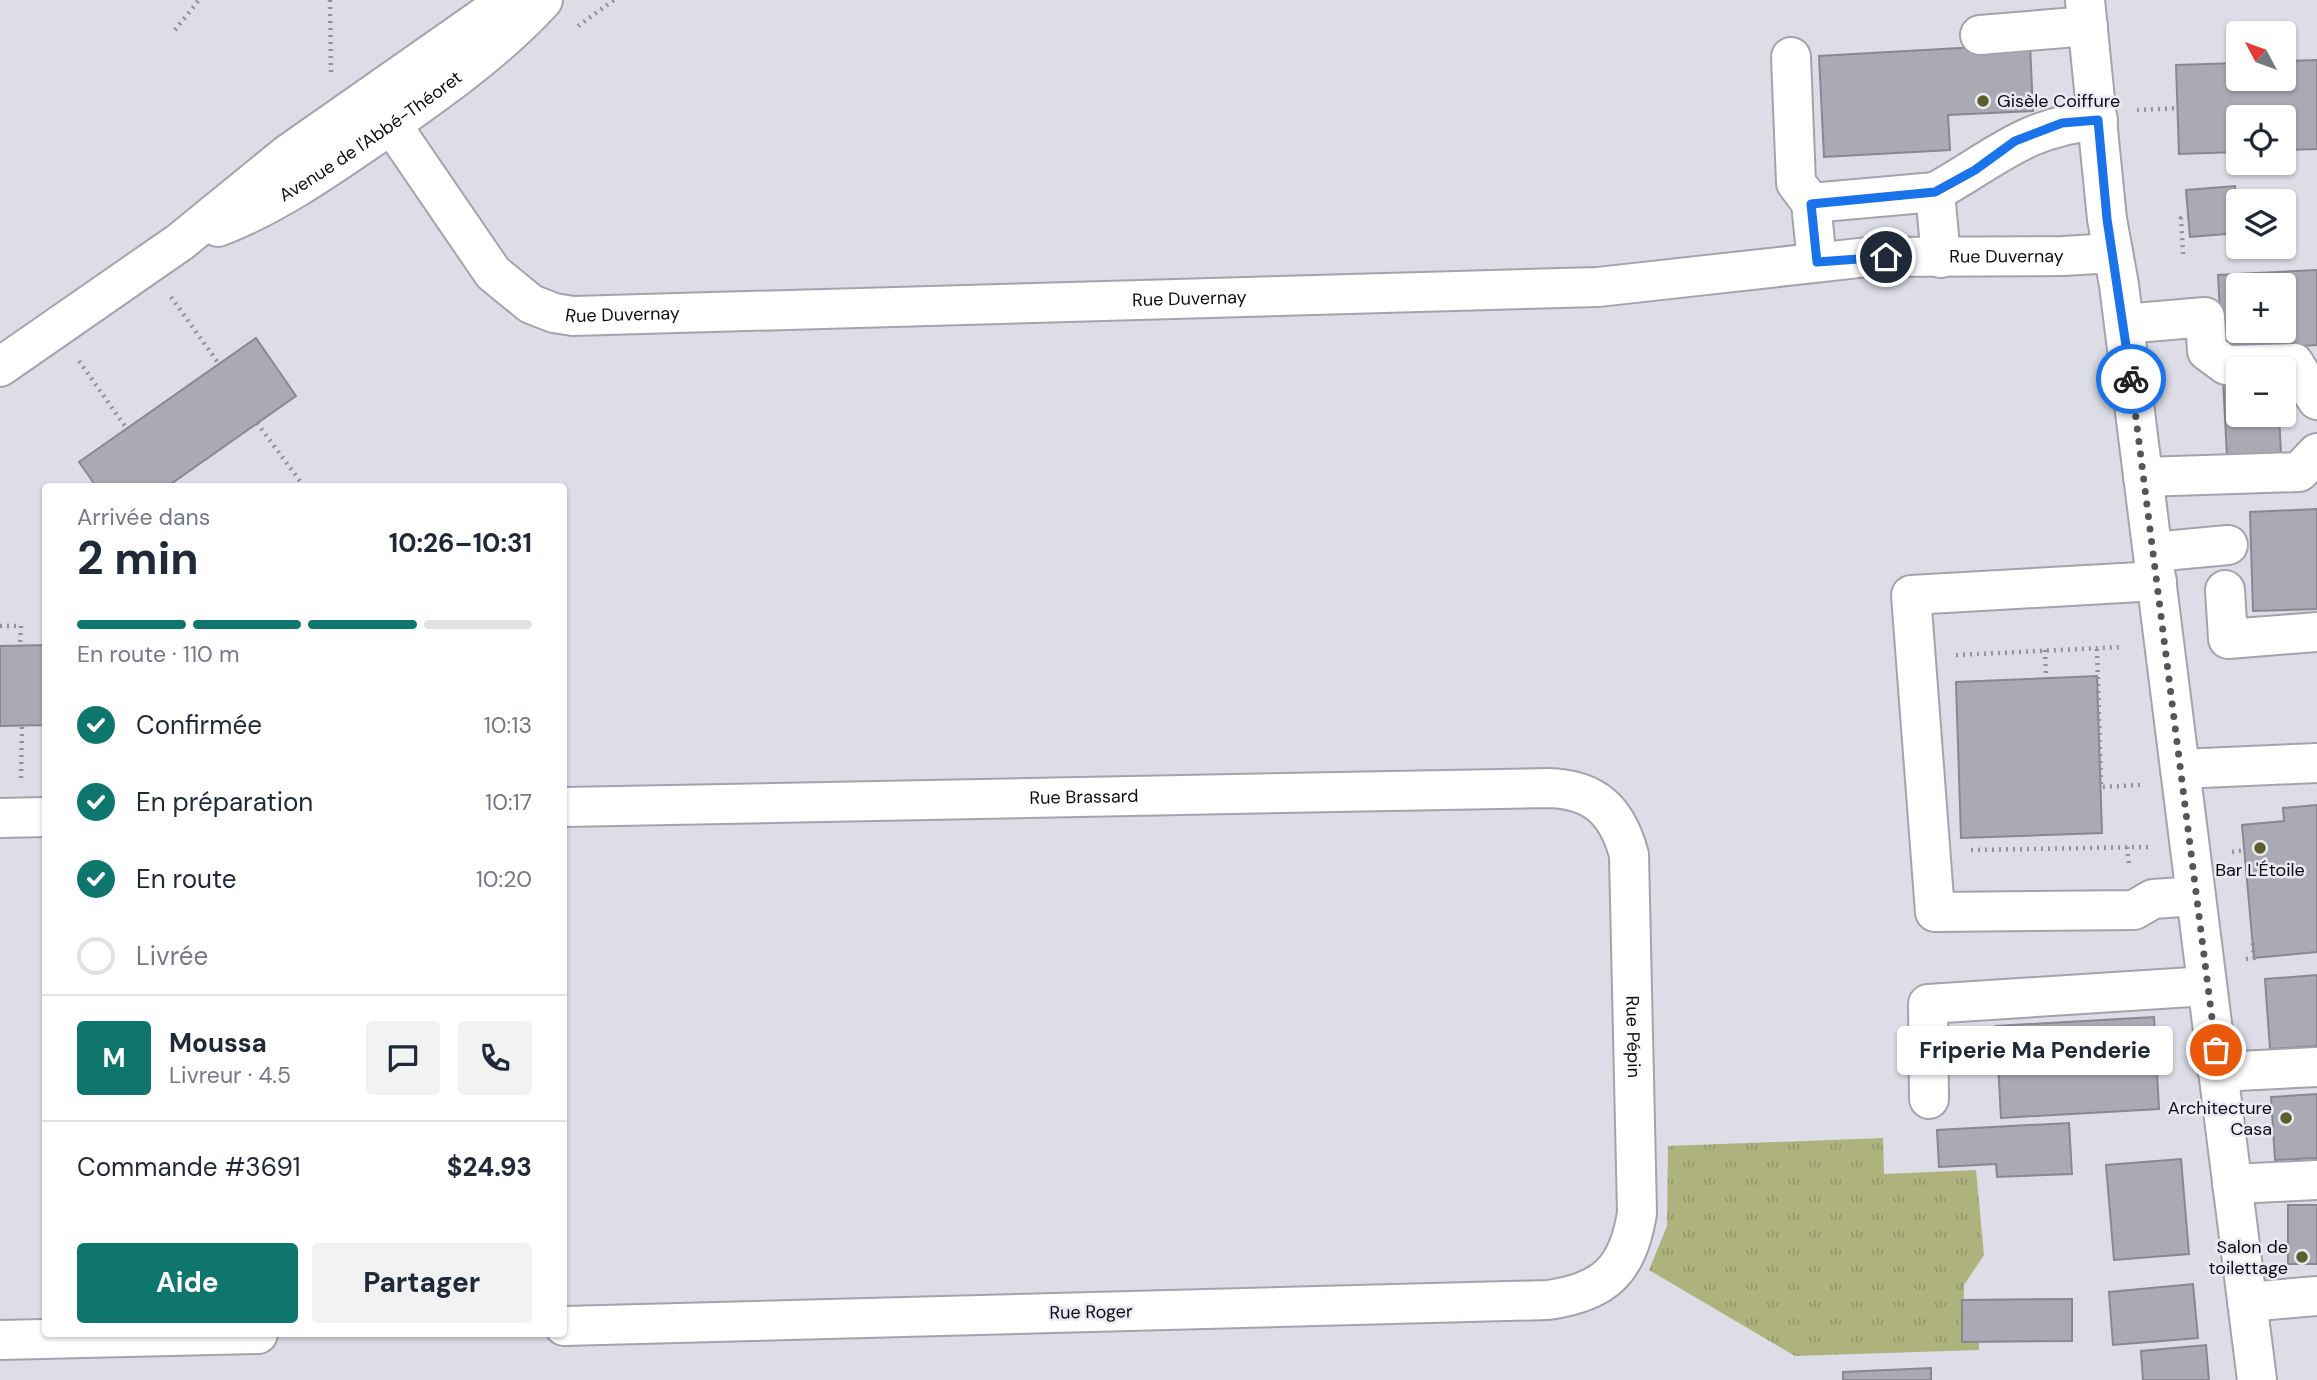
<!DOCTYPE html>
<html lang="fr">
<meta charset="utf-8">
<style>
body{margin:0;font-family:"DM Sans",sans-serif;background:#f2f2f3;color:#1f2937;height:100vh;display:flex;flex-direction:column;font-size:26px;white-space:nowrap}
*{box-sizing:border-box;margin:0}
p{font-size:23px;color:#747a83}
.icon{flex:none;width:38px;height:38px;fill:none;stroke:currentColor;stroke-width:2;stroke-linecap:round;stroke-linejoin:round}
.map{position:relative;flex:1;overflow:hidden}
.sheet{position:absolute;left:42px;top:483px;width:525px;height:854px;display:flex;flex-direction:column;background:#fff;border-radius:7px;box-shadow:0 2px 5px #0004}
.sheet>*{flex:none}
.needle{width:46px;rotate:311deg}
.tools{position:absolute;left:2226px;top:21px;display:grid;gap:14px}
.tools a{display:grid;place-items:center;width:70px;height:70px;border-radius:7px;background:#fff;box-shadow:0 2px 5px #0004;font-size:35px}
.pin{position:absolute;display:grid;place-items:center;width:60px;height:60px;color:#fff;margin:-30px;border:4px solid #fff;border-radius:50%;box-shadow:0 2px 7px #0007}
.courier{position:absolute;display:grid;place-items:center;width:70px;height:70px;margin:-35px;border:5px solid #1a73e8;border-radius:50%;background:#fff;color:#222;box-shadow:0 2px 9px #0007}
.bubble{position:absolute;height:49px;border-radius:7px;background:#fff;box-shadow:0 2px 5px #0004;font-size:23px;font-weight:700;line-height:49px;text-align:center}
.head em{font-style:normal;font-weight:700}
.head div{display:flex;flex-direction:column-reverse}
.head{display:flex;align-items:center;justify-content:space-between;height:119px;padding:0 35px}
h1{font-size:46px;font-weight:700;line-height:52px}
.bar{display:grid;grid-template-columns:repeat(4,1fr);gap:10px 7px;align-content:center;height:84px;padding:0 35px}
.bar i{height:9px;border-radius:5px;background:#e0e1e3}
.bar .on{background:#0f766e}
.bar p{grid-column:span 4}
.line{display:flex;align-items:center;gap:18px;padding:0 35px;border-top:2px solid #e0e1e3}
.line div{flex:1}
.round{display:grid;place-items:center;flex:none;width:74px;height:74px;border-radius:7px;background:#f2f2f3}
ol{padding:0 35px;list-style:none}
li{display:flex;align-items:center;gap:21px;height:77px}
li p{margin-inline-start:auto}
li .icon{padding:7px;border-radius:50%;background:#0f766e;color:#fff;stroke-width:4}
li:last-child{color:#747a83}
li i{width:38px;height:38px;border:4px solid #e0e1e3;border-radius:50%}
.primary-button{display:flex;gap:14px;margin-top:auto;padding:14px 35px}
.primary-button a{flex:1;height:80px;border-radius:7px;background:#0f766e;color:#fff;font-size:28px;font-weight:700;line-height:80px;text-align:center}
.primary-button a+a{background:#f2f2f3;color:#1f2937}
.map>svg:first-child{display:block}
</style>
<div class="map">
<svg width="2317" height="1380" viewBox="0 0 2317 1380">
<defs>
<pattern id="grass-tufts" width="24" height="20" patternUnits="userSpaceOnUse" patternTransform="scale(1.75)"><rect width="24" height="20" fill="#aeb37d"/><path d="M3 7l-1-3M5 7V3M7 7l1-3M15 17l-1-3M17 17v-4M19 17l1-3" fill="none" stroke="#94996b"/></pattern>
</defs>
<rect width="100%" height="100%" fill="#dddde8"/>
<path fill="url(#grass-tufts)" d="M1883 1138 1884 1174 1976 1170 1984 1255 1964 1285 1963 1342H1979V1350L1795 1356 1649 1270 1667 1226 1668 1146Z"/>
<path fill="#aaaab4" stroke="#878891" stroke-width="2" fill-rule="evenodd" d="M2030 44 2033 111 1948 115 1950 150 1824 157 1819 56Z
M2317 60V149L2284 150V117H2238V152L2179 154 2176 65 2238 63V79H2284V61Z
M2235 186 2238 233 2190 237 2186 190Z
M2317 270V345L2222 350 2218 275ZM2238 285H2284V331H2238Z
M256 338 296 396 168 486H96L79 462Z
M2238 377V415H2279L2281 454 2227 457 2223 378Z
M2317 509V609L2253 611 2250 512Z
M46 645V725L0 726V646Z
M2097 676 2102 833 1961 838 1956 682Z
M2317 805V952L2254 958 2242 825 2284 821 2283 808Z
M2317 975V1046L2270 1049 2265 979Z
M2154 1017 2159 1109 2001 1118 1996 1026Z
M2317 1094V1158L2275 1160 2271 1097Z
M2069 1123 2072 1174 1997 1177 1996 1164 1939 1167 1937 1130Z
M2181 1159 2189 1254 2114 1260 2106 1165Z
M2288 1205H2317V1264H2288Z
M2193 1284 2198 1338 2113 1345 2109 1292Z
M2072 1299V1341L1962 1342V1300Z
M2206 1345 2209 1380H2143L2141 1351Z
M1931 1368V1380H1843V1372Z"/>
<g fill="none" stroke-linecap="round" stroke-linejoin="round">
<g stroke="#a3a3ad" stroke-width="42">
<g id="minor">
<path d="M2085 0 2107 219 2119 285 2257 1380"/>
<path d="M1980 35 2088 26"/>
<path d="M1791 57 1796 183 1811 203 1817 262"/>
<path id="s1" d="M372 96 493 273 531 304 554 313 573 316 1598 287 1868 257 2063 256 2113 253"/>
<path d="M1935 192C1996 158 2024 127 2098 120"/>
<path d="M1811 203 1935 192 1941 258"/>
<path d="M2124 324 2205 317 2207 351 2226 365 2294 363 2317 400"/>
<path d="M2143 477 2299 472 2317 453"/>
<path d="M2153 552 2228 545"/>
<path d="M2157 581 1911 595 1935 912 2134 910 2153 899 2196 896"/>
<path d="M2225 590 2228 639 2317 632"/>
<path d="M2180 769 2317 763"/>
<path id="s2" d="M564 807 1548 788C1594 789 1617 810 1629 855L1637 1213C1628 1270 1605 1292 1548 1300L564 1326"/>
<path d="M0 818 46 817"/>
<path d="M2218 1072 2317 1067"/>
<path d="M1929 1099 1928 1004 2207 986"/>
<path d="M2232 1184 2317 1180"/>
<path d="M2247 1302 2317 1296"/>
<path d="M0 1340 258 1334"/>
</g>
</g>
<g stroke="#a3a3ad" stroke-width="42">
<g id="major">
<path id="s3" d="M218 227C275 205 325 170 376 135 435 94 494 53 543 0"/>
<path d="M0 367 180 242 288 154 508 0"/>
</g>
</g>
<path stroke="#92929a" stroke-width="4.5" stroke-dasharray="2 5" stroke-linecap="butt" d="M330 0 331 73
M578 26 614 0
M175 30 199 0
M2137 110 2178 108
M2183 254 2181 218 2188 217
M171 297 219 364
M79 361 127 429
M257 423 300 481
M0 626H21L20 646
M2097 649 2101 787 2140 785
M2045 650 2046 678
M1956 655 2122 647
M21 778 22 726
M2127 847 2129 864
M1971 850 2148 847
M2232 852 2245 850
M2246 959 2254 958 2252 939
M2156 1050 2157 1060H2174"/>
<use href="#minor" stroke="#fff" stroke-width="38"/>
<use href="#major" stroke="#fff" stroke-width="38"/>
</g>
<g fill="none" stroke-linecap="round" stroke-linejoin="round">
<path stroke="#55565c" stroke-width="7" stroke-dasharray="0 12.6" d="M2131 379 2216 1050"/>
<path stroke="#1a73e8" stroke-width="9" d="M1886 257 1817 262 1811 204 1935 192 1975 170 2015 141 2062 123 2098 120 2107 219 2131 379"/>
</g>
<g fill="#5c5f2d" stroke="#eaeaf5" stroke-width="2.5">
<circle cx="1983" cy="101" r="7"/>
<circle cx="2260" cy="848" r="7"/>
<circle cx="2286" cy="1118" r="7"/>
<circle cx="2302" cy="1257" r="7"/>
</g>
<g text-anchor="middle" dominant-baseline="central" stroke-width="5" stroke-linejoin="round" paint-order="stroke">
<g font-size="18" fill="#0c0d10" stroke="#eaeaf5" text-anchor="end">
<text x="1997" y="101" text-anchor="start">Gisèle Coiffure</text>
<text x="2260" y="870" text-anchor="middle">Bar L'Étoile</text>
<text x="2272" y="1108">Architecture<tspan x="2272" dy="21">Casa</tspan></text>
<text x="2288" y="1247">Salon de<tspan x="2288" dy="21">toilettage</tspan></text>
</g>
<g font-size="18" fill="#0c0d10" stroke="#eaeaf5">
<text stroke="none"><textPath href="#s3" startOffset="178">Avenue de l'Abbé-Théoret</textPath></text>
<text stroke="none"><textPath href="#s1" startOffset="1743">Rue Duvernay</textPath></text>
<text stroke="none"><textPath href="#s1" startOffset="924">Rue Duvernay</textPath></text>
<text stroke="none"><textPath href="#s1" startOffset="357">Rue Duvernay</textPath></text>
<text stroke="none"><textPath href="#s2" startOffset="520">Rue Brassard</textPath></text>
<text stroke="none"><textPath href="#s2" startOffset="1281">Rue Pépin</textPath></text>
<text transform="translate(1091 1312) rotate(-1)">Rue Roger</text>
</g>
</g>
</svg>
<div class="tools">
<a><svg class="needle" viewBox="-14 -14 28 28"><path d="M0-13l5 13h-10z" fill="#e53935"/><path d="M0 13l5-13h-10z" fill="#747a83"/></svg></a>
<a><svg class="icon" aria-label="locate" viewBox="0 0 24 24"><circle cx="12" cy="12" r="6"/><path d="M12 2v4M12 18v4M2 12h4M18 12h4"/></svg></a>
<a><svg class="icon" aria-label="layers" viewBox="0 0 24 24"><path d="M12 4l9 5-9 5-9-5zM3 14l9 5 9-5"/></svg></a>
<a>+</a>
<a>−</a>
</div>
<div class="pin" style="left:2216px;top:1050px;background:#ea580c"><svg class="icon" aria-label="bag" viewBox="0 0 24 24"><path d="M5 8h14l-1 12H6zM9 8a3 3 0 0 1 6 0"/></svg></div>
<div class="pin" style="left:1886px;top:257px;background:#1f2937"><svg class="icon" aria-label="home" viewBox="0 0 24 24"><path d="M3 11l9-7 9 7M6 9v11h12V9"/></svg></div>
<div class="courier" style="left:2131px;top:379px"><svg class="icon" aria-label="bike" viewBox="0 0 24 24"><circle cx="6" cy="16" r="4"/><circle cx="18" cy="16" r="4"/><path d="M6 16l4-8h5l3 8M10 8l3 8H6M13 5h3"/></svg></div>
<div class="bubble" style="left:1897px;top:1026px;width:276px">Friperie Ma Penderie</div>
<section class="sheet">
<div class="head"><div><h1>2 min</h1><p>Arrivée dans</p></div><em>10:26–10:31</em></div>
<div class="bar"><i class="on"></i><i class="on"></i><i class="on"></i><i></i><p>En route · 110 m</p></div>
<ol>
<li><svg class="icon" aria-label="check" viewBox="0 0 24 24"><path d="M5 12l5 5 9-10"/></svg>Confirmée<p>10:13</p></li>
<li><svg class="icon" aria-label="check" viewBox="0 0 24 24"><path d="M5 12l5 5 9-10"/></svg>En préparation<p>10:17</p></li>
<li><svg class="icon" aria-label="check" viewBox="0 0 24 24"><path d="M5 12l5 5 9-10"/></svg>En route<p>10:20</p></li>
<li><i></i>Livrée</li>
</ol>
<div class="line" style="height:126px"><b class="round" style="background:#0f766e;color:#fff">M</b><div><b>Moussa</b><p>Livreur · 4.5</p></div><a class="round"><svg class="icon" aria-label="chat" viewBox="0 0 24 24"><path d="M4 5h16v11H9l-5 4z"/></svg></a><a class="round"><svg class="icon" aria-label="phone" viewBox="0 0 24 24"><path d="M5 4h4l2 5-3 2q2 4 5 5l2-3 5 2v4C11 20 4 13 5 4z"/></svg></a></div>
<div class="line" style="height:91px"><div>Commande #3691</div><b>$24.93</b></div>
<div class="primary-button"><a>Aide</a><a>Partager</a></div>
</section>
</div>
